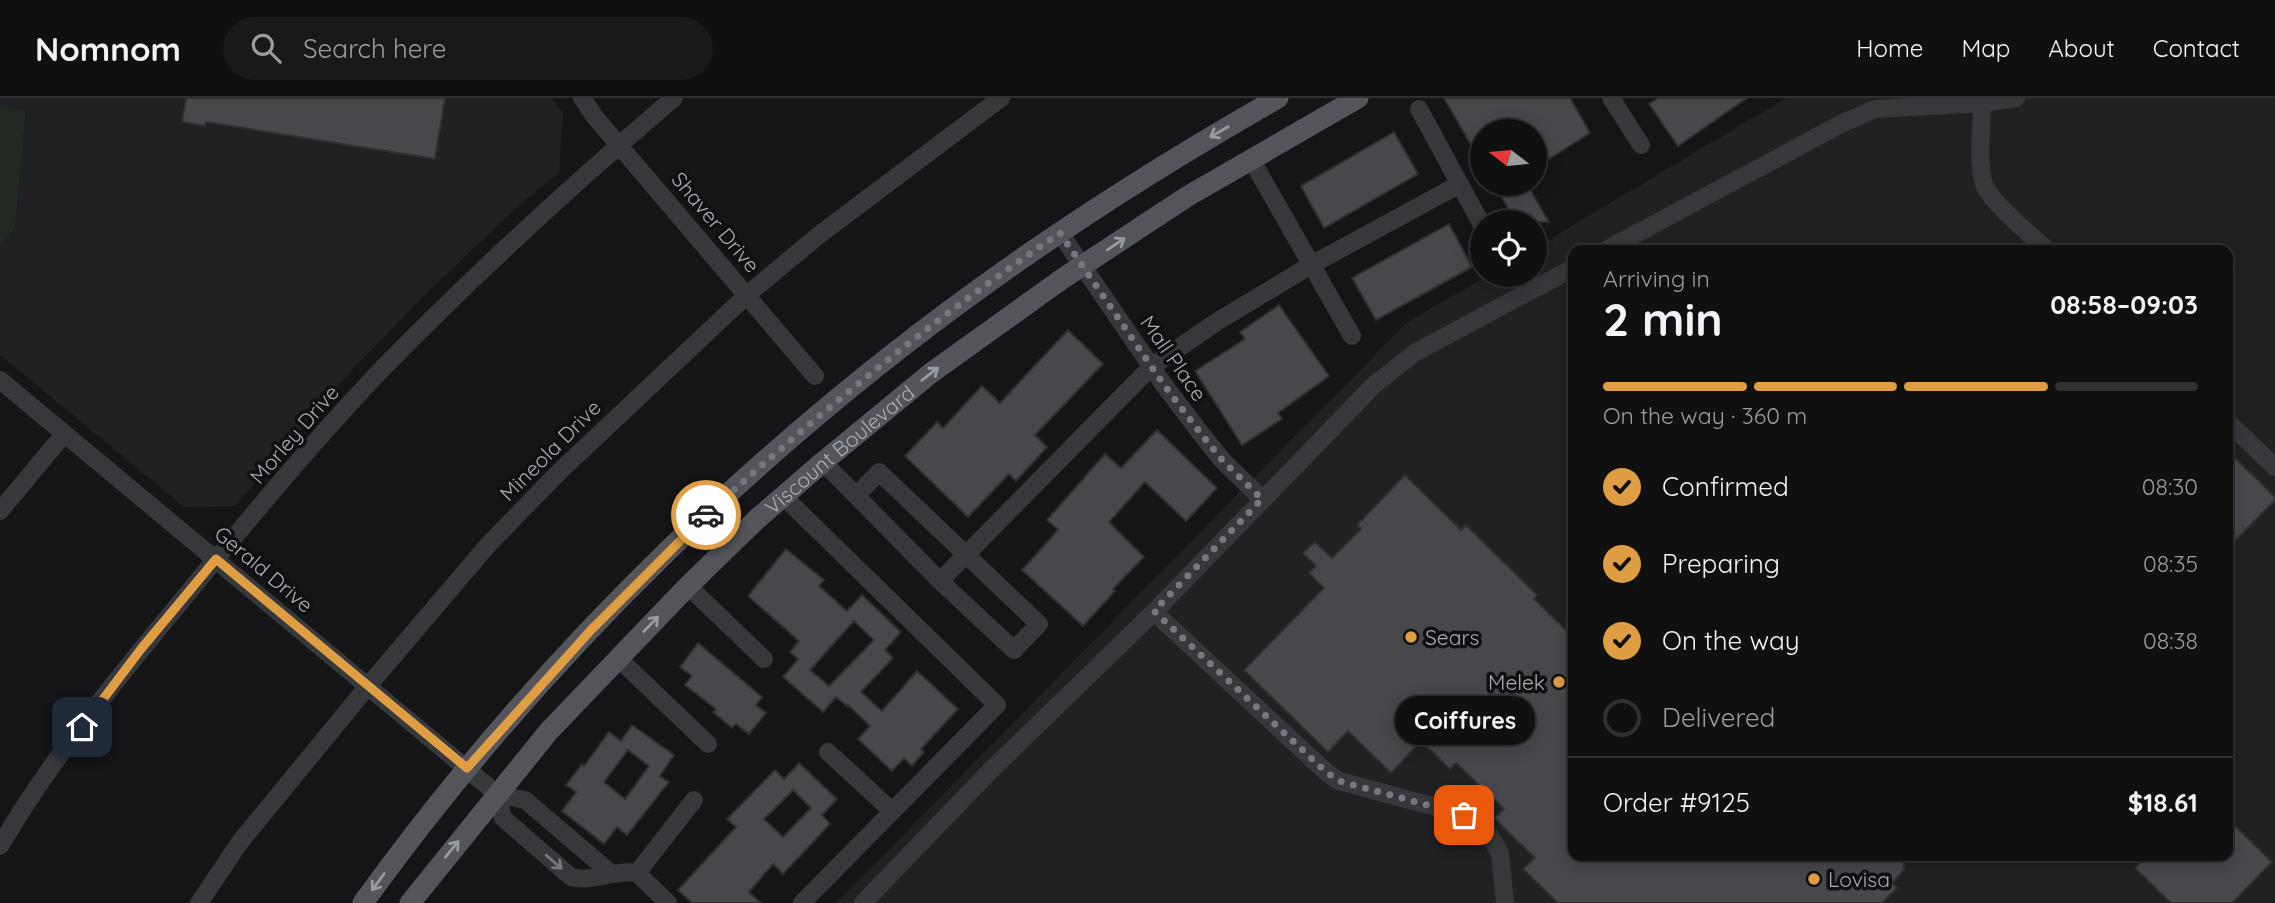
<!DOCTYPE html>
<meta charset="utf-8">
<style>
body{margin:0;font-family:Quicksand,sans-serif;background:#19191a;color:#f1f3f6;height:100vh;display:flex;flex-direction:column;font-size:26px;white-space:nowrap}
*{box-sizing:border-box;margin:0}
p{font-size:23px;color:#9c9d9f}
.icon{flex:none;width:38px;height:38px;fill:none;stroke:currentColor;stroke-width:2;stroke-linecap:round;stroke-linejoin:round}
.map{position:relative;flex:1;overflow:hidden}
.drawer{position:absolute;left:1568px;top:147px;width:665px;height:616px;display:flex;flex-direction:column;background:#101011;border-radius:14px;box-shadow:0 4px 18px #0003,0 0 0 2px #303031}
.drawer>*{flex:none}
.needle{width:46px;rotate:286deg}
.buttons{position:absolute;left:1470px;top:21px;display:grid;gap:14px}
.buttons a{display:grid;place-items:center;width:77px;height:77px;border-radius:50%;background:#101011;box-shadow:0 4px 18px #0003,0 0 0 2px #303031;font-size:35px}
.pin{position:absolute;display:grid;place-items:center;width:60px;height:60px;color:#fff;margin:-30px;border-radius:14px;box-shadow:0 4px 10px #0006}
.courier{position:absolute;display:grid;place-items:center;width:70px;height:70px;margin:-35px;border:5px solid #df9d44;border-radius:50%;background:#fff;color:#222;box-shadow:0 2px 9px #0007}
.bubble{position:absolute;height:49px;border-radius:24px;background:#101011;box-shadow:0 4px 18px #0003,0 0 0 2px #303031;font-size:23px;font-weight:700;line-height:49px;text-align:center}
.overview em{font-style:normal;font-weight:700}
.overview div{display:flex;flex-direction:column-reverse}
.overview{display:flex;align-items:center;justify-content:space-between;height:119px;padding:0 35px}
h1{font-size:46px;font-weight:700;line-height:52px}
.bar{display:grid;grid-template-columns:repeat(4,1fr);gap:10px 7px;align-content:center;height:84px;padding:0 35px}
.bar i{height:9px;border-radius:5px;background:#303031}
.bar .active{background:#df9d44}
.bar p{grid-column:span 4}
.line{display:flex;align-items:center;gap:18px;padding:0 35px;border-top:2px solid #303031}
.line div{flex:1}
ol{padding:0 35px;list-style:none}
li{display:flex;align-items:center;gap:21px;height:77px}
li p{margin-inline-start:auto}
li .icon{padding:7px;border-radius:50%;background:#df9d44;color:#111;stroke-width:4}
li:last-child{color:#9c9d9f}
li i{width:38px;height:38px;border:4px solid #303031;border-radius:50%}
header{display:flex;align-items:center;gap:42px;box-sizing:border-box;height:98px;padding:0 35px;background:#101011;border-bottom:2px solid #303031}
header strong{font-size:33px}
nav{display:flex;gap:38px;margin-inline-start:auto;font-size:24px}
.search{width:490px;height:63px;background:#19191a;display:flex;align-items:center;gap:18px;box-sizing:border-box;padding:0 24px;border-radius:38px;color:#9c9d9f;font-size:26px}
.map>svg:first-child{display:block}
</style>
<header>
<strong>Nomnom</strong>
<div class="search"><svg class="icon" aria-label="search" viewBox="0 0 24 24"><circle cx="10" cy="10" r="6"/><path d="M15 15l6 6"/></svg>Search here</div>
<nav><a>Home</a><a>Map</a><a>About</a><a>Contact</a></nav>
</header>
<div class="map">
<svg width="2275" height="805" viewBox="0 0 2275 805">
<rect width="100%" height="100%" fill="#151517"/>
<path fill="#212124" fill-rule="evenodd" d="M0 0H552L563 16 559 74 508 117 425 197 349 275 235 408 184 409 0 257V148L15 130 26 13 0 9Z
M1786 0H2275V805H836L1407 224 1489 177H1535V150ZM1573 152H2228V758H1573Z"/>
<path fill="#222922" d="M0 9 26 12 15 130 0 148Z"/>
<path fill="#47484c" stroke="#2f3032" stroke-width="2" fill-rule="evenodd" d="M186 0H445L435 61 206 24 205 28 182 24Z
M1444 0H1570L1590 35 1535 70V33H1482V66Z
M1658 0H1747L1678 48 1649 6Z
M1394 34 1418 76 1324 130 1301 88Z
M1494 86H1527L1549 124H1516Z
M1449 126 1472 169 1376 222 1352 180Z
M1279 207 1329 278 1278 315 1282 321 1242 347 1195 273 1245 241 1240 234Z
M1068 232 1103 266 1035 337 1047 349 1016 383 1009 376 968 419 905 358 937 324 943 330 982 288 1000 305Z
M1157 332 1217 390 1186 423 1145 384 1109 424 1144 459 1113 491 1115 493 1083 528 1022 472 1058 432 1047 422 1105 356 1121 370Z
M2228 353 2275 399V402L2228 450Z
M1405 377 1461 432 1466 427 1537 497 1534 501 1573 539V758H1904V772L1892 785 1897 790 1882 805H1558L1523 771 1535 760 1494 720 1504 711 1456 665 1450 671 1421 643 1391 675 1348 633 1328 654 1244 572 1324 490 1309 475 1316 468 1303 455 1315 444 1332 460 1361 431 1357 427Z
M786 451 824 482 819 488 847 513 862 497 901 534 885 552 893 560 861 594 882 613 917 573 958 611 921 651 924 654 912 668 904 660 892 673 858 641 870 628 848 607 847 608 836 599 823 614 783 579 798 561 790 554 799 543 748 498ZM854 523 874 542 829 588 810 572Z
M698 545 762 599 756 607 766 615 749 636 736 626 732 630 713 614 716 611 685 587 692 578 680 569Z
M632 627 674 657 660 678 669 684 627 737 617 729 604 746 562 713 576 694 566 687 582 666 584 668 609 634 621 643ZM628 652 649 668 625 701 604 684Z
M799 665 837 701 822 717 830 726 783 776 773 766 749 794 761 805H692L678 792 736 729 727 721 775 672 784 681ZM793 692 811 710 783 739 764 721Z
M2228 721 2272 764 2232 805H2171L2135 770 2147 758H2228Z"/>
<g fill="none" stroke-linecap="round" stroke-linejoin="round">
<path stroke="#36383b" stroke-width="18" d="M582 0 595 19 815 278
M1611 0 1641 47
M1982 5C1982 28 1977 65 1984 86 1990 104 2032 138 2047 152
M1419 11 1482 127
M1251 61 1352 238
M1060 135 1164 287 1202 337 1223 363 1262 401
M1606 152 1839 27 1875 11 1982 5 2016 0
M0 282 497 696
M2228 324 2275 369
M823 364 940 483 1014 552 1039 526 879 374 857 397
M783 398 997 607 802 805
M0 413 64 336
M940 483 1151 269 1218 223 1311 167 1460 86
M688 488 764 561
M1154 514 1326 674 1339 683 1469 718 1491 739 1500 756 1505 805
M618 560 708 646
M828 654 892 713
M497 696 503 720 571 779C593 785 614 771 637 775L668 805
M497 696 525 702 612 776
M0 748C54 656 124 572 192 490 254 415 316 340 383 270 476 175 573 86 674 0
M637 775 694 702
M199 805 240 744 368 588 488 447 558 375 748 196 819 137 1001 0
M863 805 990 673 1154 514 1375 286 1416 254 1573 170"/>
<g stroke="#53555a" stroke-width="21">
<path d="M363 805C544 554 773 333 1027 157 1108 101 1192 49 1278 0"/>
<path id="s1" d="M410 805 549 633 688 488 757 421 823 364 931 275 1062 181 1188 98 1358 0"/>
</g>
</g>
<defs><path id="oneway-shaft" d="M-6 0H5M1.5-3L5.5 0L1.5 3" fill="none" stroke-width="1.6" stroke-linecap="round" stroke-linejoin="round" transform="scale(1.75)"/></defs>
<g stroke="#979ca3">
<use href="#oneway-shaft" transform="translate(1219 34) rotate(150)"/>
<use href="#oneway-shaft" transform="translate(1116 146) rotate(-34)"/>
<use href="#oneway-shaft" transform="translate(930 276) rotate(-38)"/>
<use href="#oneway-shaft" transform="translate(651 526) rotate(-46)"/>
<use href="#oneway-shaft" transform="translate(452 751) rotate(-51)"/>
<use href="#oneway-shaft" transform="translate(378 784) rotate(126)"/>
</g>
<use stroke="#75797e" href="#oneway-shaft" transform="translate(554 764) rotate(41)"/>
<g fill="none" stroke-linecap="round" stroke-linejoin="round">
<path stroke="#75787e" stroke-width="7" stroke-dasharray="0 12.6" d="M706 417C818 316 934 220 1060 135L1164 287 1202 337 1223 363 1262 401 1154 513 1326 674 1339 683 1464 717"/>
<path stroke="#df9d44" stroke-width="9" d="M82 629 141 551 216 461 467 670 591 532 706 417"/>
</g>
<g fill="#df9d44" stroke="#101012" stroke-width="2.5">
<circle cx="1411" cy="539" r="7"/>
<circle cx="1559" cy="584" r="7"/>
<circle cx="1814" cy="781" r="7"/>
</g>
<g text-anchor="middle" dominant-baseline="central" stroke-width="7" stroke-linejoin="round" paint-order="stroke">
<g font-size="21" fill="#a8aeb5" stroke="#101012">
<text transform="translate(716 124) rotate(50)">Shaver Drive</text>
<text transform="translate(1174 260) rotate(55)">Mall Place</text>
<text transform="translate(294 336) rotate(-49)">Morley Drive</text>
<text stroke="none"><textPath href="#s1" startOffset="626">Viscount Boulevard</textPath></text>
<text transform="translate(550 352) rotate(-45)">Mineola Drive</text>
<text transform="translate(264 471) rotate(40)">Gerald Drive</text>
</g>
<g font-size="21" fill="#a8aeb5" stroke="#101012" text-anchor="start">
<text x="1425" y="539">Sears</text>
<text x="1545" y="584" text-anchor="end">Melek</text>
<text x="1828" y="781">Lovisa</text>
</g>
</g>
</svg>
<div class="buttons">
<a><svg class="needle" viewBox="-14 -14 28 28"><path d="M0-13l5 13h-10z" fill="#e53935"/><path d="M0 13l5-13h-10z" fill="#9c9d9f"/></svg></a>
<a><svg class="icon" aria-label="locate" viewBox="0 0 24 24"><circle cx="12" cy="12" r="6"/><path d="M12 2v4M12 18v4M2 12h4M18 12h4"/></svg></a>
</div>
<div class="pin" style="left:1464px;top:717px;background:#ea580c"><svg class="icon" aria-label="bag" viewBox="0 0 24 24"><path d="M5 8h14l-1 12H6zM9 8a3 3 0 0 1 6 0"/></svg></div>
<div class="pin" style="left:82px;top:629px;background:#1f2937"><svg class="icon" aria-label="home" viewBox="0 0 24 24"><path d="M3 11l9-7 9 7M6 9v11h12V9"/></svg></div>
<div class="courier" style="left:706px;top:417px"><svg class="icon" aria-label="car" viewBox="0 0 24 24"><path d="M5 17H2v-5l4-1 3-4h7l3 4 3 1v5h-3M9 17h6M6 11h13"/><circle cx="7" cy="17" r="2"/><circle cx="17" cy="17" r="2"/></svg></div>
<div class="bubble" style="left:1395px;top:598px;width:140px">Coiffures</div>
<section class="drawer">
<div class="overview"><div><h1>2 min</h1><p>Arriving in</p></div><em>08:58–09:03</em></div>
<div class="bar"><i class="active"></i><i class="active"></i><i class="active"></i><i></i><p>On the way · 360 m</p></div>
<ol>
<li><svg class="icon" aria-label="check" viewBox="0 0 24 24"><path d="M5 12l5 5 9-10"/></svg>Confirmed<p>08:30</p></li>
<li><svg class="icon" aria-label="check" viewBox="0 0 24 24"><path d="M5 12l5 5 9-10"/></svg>Preparing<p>08:35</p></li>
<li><svg class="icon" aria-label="check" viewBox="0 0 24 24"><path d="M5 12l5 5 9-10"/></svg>On the way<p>08:38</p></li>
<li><i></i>Delivered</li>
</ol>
<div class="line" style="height:91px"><div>Order #9125</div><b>$18.61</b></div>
</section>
</div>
